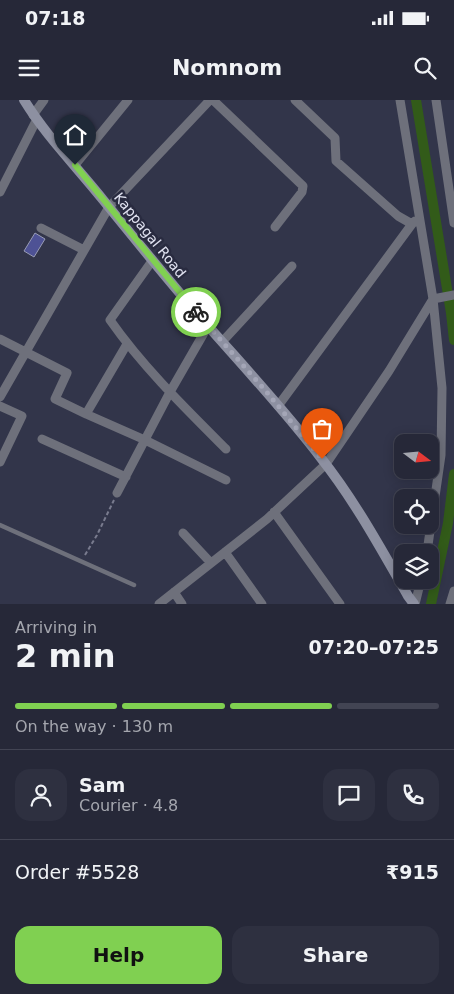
<!DOCTYPE html>
<meta charset="utf-8">
<style>
body{margin:0;font-family:"DejaVu Sans",sans-serif;background:#2e3040;color:#f1f3f6;height:100vh;display:flex;flex-direction:column;font-size:19px;white-space:nowrap}
*{box-sizing:border-box;margin:0}
p{font-size:16px;color:#a4a6ae}
.icon{flex:none;width:28px;height:28px;fill:none;stroke:currentColor;stroke-width:2;stroke-linecap:round;stroke-linejoin:round}
.map{position:relative;height:504px;overflow:hidden}
.details{display:flex;flex-direction:column;background:#262838;flex:1}
.details>*{flex:none}
.needle{width:32px;rotate:106deg}
.controls{position:absolute;left:394px;top:334px;display:grid;gap:10px}
.controls a{display:grid;place-items:center;width:45px;height:45px;border-radius:10px;background:#262838;box-shadow:0 2px 12px #0003,0 0 0 1px #424453;font-size:25px}
.pin{position:absolute;display:grid;place-items:center;width:42px;height:42px;color:#fff;margin:-51px -21px;border-radius:50% 50% 50% 0;rotate:-45deg;box-shadow:0 0 5px #0007}
.pin .icon{rotate:45deg}
.courier{position:absolute;display:grid;place-items:center;width:50px;height:50px;margin:-25px;border:4px solid #80d051;border-radius:50%;background:#fff;color:#222;box-shadow:0 1px 6px #0007}
.headline em{font-style:normal;font-weight:700}
.headline div{display:flex;flex-direction:column-reverse}
.headline{display:flex;align-items:center;justify-content:space-between;height:85px;padding:0 15px}
h1{font-size:32px;font-weight:700;line-height:38px}
.bar{display:grid;grid-template-columns:repeat(4,1fr);gap:8px 5px;align-content:center;height:60px;padding:0 15px}
.bar i{height:6px;border-radius:4px;background:#424453}
.bar .on{background:#80d051}
.bar p{grid-column:span 4}
.line{display:flex;align-items:center;gap:12px;padding:0 15px;border-top:1px solid #424453}
.line div{flex:1}
.round{display:grid;place-items:center;flex:none;width:52px;height:52px;border-radius:15px;background:#2e3040}
.cta{display:flex;gap:10px;margin-top:auto;padding:10px 15px}
.cta a{flex:1;height:58px;border-radius:15px;background:#80d051;color:#111;font-size:20px;font-weight:700;line-height:58px;text-align:center}
.cta a+a{background:#2e3040;color:#f1f3f6}
.status{display:flex;justify-content:space-between;align-items:center;height:35px;padding:0 25px;background:#262838;direction:ltr}
.status svg{height:14px;fill:currentColor}
header{display:flex;justify-content:space-between;align-items:center;height:65px;padding:0 15px;background:#262838;font-size:22px;font-weight:700}
.map>svg:first-child{display:block}
</style>
<div class="status"><b>07:18</b><svg viewBox="0 0 49 12"><path d="M0 12V9h3v3zM5 12V6h3v6zM10 12V3h3v9zM15 12V0h3v12zM26 1h20v11H26zM47 4h2v5h-2z"/></svg></div>
<header><svg class="icon" aria-label="menu" viewBox="0 0 24 24"><path d="M4 6h16M4 12h16M4 18h16"/></svg>Nomnom<svg class="icon" aria-label="search" viewBox="0 0 24 24"><circle cx="10" cy="10" r="6"/><path d="M15 15l6 6"/></svg></header>
<div class="map">
<svg width="454" height="504" viewBox="0 0 454 504">
<rect width="100%" height="100%" fill="#32354a"/>
<g fill="none" stroke-linecap="round" stroke-linejoin="round">
<path stroke="#325b19" stroke-width="10" d="M416 0 451 213 454 240
M431 504 448 423 454 374"/>
</g>
<path fill="#4e5295" stroke="#989cb5" d="M35 133 45 139 34 157 24 151Z"/>
<g fill="none" stroke-linecap="round" stroke-linejoin="round">
<path stroke="#797b8e" stroke-width="2" stroke-dasharray="4 2.5" stroke-linecap="butt" d="M85 455 97 435 114 400"/>
<path stroke="#6e707b" stroke-width="4.5" d="M0 425 134 485"/>
<path stroke="#6e707b" stroke-width="9" d="M213 0 303 86 302 92 275 127
M295 0 335 38 336 61 398 116 412 124 415 121
M400 0 433 199 442 288 441 355 427 452
M436 0 454 123
M33 15 44 0
M75 65 128 0
M0 92 36 21
M41 128 84 150
M152 161 110 220C143 267 185 308 226 349
M0 239 67 273 55 299 86 314 127 244
M222 242 292 166
M0 297 109 107 210 0
M0 306 22 316 0 362
M278 306 412 124
M86 314 145 340 226 380
M42 339 126 377
M117 393 170 292 208 226
M274 412 340 504
M183 433 211 463
M225 452 262 504
M174 492 182 504
M159 504 267 419 326 364 389 271 433 199 454 195
M415 504 421 480
M450 504 454 491"/>
<path stroke="#8d90a1" stroke-width="10" d="M24 0C46 36 77 67 104 101 138 143 172 185 208 226 246 269 286 312 321 358 355 401 381 449 408 496L414 504"/>
</g>
<g fill="none" stroke-linecap="round" stroke-linejoin="round">
<path stroke="#a4a6b7" stroke-width="5" stroke-dasharray="0 9" d="M196 212 265 290 322 359"/>
<path stroke="#80d051" stroke-width="6" d="M75 65 196 212"/>
</g>
<g text-anchor="middle" dominant-baseline="central" stroke-width="5" stroke-linejoin="round" paint-order="stroke">
<g font-size="14" fill="#e1e3f1" stroke="#292b40">
<text transform="translate(150 135) rotate(51)">Kappagal Road</text>
</g>
</g>
</svg>
<div class="controls">
<a><svg class="needle" viewBox="-14 -14 28 28"><path d="M0-13l5 13h-10z" fill="#e53935"/><path d="M0 13l5-13h-10z" fill="#a4a6ae"/></svg></a>
<a><svg class="icon" aria-label="locate" viewBox="0 0 24 24"><circle cx="12" cy="12" r="6"/><path d="M12 2v4M12 18v4M2 12h4M18 12h4"/></svg></a>
<a><svg class="icon" aria-label="layers" viewBox="0 0 24 24"><path d="M12 4l9 5-9 5-9-5zM3 14l9 5 9-5"/></svg></a>
</div>
<div class="pin" style="left:322px;top:359px;background:#ea580c"><svg class="icon" aria-label="bag" viewBox="0 0 24 24"><path d="M5 8h14l-1 12H6zM9 8a3 3 0 0 1 6 0"/></svg></div>
<div class="pin" style="left:75px;top:65px;background:#1f2937"><svg class="icon" aria-label="home" viewBox="0 0 24 24"><path d="M3 11l9-7 9 7M6 9v11h12V9"/></svg></div>
<div class="courier" style="left:196px;top:212px"><svg class="icon" aria-label="bike" viewBox="0 0 24 24"><circle cx="6" cy="16" r="4"/><circle cx="18" cy="16" r="4"/><path d="M6 16l4-8h5l3 8M10 8l3 8H6M13 5h3"/></svg></div>
</div>
<section class="details">
<div class="headline"><div><h1>2 min</h1><p>Arriving in</p></div><em>07:20–07:25</em></div>
<div class="bar"><i class="on"></i><i class="on"></i><i class="on"></i><i></i><p>On the way · 130 m</p></div>
<div class="line" style="height:90px"><a class="round"><svg class="icon" aria-label="person" viewBox="0 0 24 24"><circle cx="12" cy="8" r="4"/><path d="M4 21q1-7 8-7t8 7"/></svg></a><div><b>Sam</b><p>Courier · 4.8</p></div><a class="round"><svg class="icon" aria-label="chat" viewBox="0 0 24 24"><path d="M4 5h16v11H9l-5 4z"/></svg></a><a class="round"><svg class="icon" aria-label="phone" viewBox="0 0 24 24"><path d="M5 4h4l2 5-3 2q2 4 5 5l2-3 5 2v4C11 20 4 13 5 4z"/></svg></a></div>
<div class="line" style="height:65px"><div>Order #5528</div><b>₹915</b></div>
<div class="cta"><a>Help</a><a>Share</a></div>
</section>
